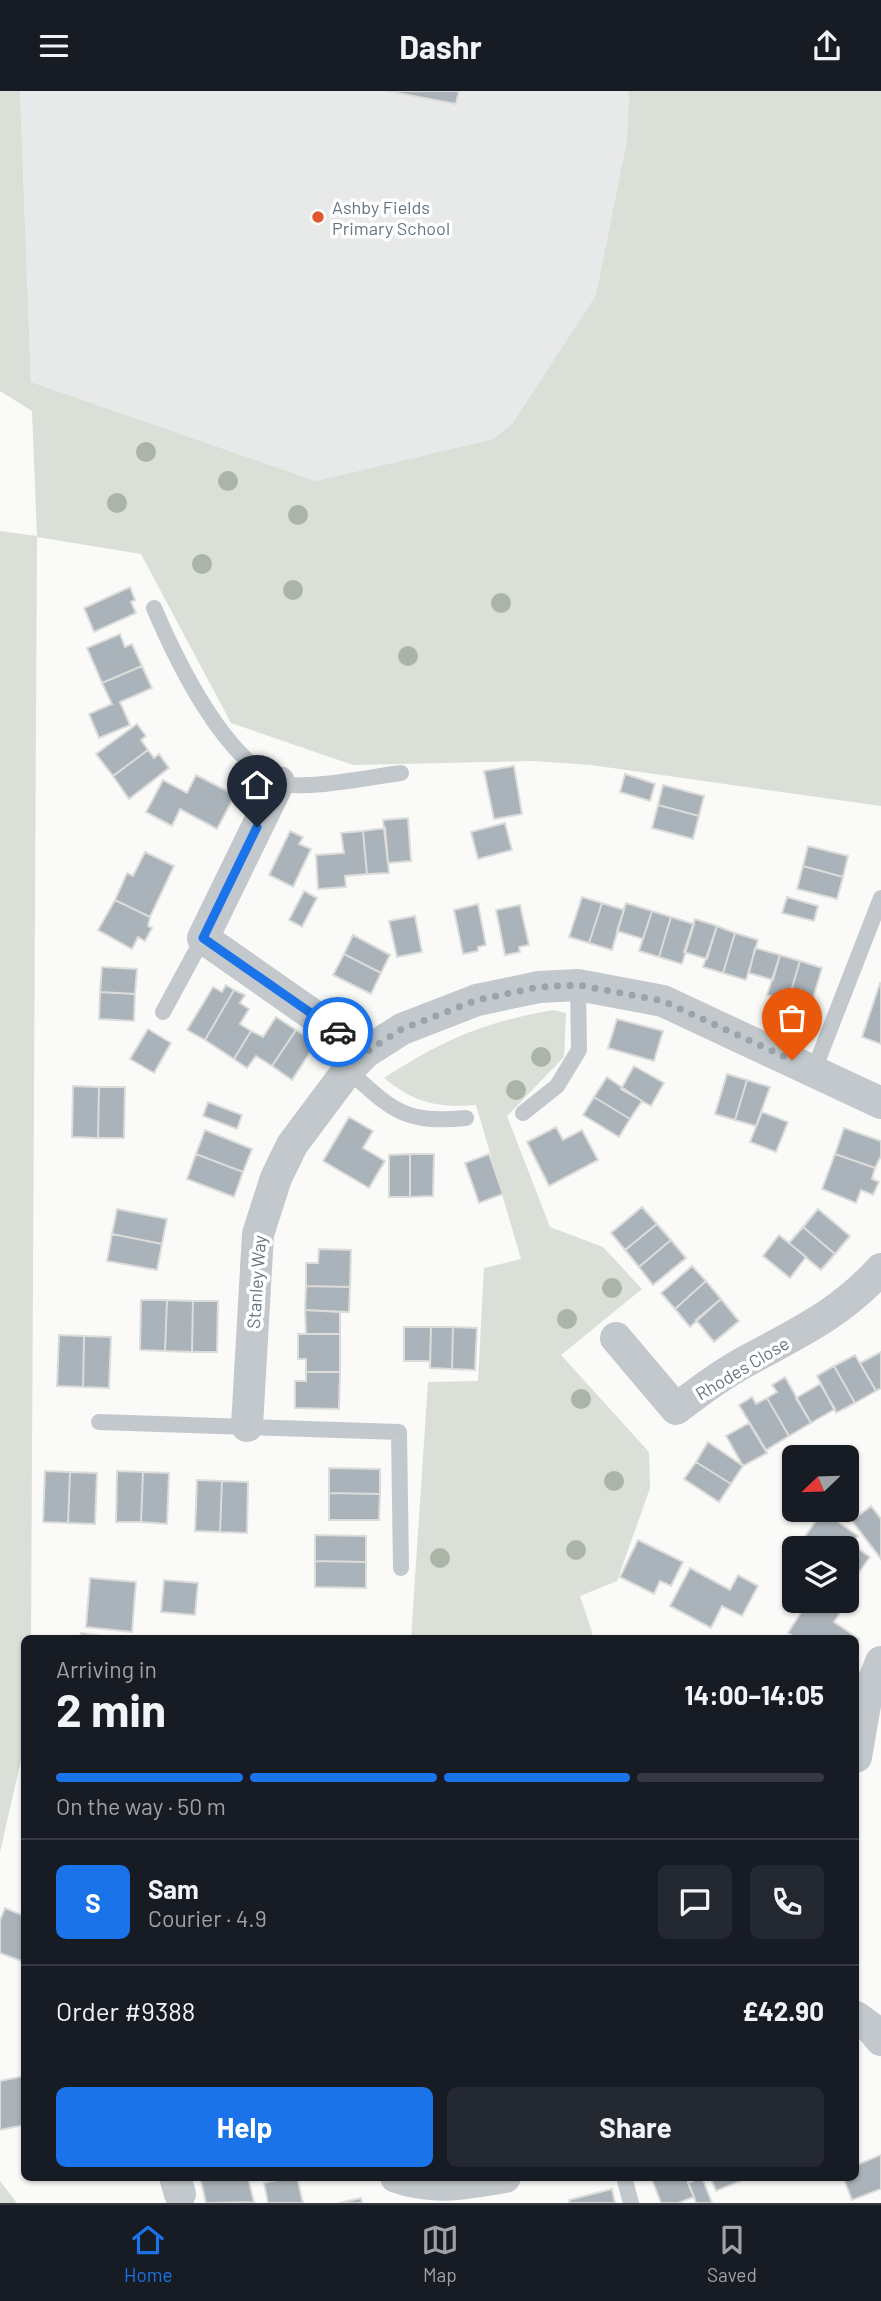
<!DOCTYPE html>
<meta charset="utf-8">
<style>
body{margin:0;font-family:Barlow,sans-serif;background:#242831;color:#f1f3f6;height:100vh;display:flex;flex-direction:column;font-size:26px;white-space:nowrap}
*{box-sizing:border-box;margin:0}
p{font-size:23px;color:#9ea1a6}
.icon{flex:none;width:38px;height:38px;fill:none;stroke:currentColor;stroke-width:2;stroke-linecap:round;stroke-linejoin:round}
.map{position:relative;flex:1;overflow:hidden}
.panel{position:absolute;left:21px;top:1544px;width:838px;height:546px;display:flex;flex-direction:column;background:#171b24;border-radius:10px;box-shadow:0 2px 5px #0004}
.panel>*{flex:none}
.needle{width:46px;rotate:247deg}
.buttons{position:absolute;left:782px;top:1354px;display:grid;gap:14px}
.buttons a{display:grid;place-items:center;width:77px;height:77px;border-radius:10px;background:#171b24;box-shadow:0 2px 5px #0004;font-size:35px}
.pin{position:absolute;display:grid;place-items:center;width:60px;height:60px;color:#fff;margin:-72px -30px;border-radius:50% 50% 50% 0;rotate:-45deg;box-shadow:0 0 7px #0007}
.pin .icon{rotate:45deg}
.courier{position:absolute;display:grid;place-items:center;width:70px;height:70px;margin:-35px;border:5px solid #1a73e8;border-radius:50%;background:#fff;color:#222;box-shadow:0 2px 9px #0007}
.overview em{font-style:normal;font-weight:700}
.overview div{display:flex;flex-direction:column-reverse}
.overview{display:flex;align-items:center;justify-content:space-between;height:119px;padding:0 35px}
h1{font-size:46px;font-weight:700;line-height:52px}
.bar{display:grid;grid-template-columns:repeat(4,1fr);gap:10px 7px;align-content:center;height:84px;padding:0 35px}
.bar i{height:9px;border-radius:5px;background:#363941}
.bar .on{background:#1a73e8}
.bar p{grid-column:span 4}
.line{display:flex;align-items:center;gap:18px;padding:0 35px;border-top:2px solid #363941}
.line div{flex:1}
.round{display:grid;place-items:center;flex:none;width:74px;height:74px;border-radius:10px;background:#242831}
.cta{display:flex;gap:14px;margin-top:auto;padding:14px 35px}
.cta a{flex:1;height:80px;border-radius:10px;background:#1a73e8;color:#fff;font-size:28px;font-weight:700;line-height:80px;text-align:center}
.cta a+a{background:#242831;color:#f1f3f6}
header{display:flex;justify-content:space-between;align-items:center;height:91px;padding:0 35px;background:#171b24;font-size:32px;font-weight:700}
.tabs{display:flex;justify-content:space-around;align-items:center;height:98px;border-top:2px solid #363941;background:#171b24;font-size:19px;color:#9ea1a6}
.tabs a{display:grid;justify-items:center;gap:4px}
.tabs .on{color:#1a73e8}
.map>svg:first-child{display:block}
</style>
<header><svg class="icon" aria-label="menu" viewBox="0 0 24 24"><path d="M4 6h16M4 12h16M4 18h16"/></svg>Dashr<svg class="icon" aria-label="share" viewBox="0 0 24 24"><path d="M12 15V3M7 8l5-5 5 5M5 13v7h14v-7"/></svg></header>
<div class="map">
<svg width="881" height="2112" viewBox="0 0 881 2112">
<rect width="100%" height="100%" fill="#fafaf8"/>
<path fill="#e8e9e9" d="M20 0H629L627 47 596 204 512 333 493 348 316 390 31 291Z"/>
<path fill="#dadfd7" d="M0 0H20L31 291 316 390 493 348 512 333 596 204 627 48 629 0H881V715L591 674 534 670 353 674 231 632 141 463 37 446 31 1547H24V1656L0 1761V440L37 445 32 320 0 300Z
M554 919 566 922 564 966 507 1025 550 1136 603 1156 642 1198 561 1264 649 1361 650 1397 617 1490 580 1505 592 1541 591 1547H411L428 1291 478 1290 484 1177 521 1168 476 1014C437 1017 415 1012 384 987 443 949 484 931 554 919Z
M0 2090 17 2112H0Z"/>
<path fill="#aab3b9" stroke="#dcdcda" stroke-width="2" d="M387 0H459L456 13Z
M130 496 135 509 131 511 136 522 94 541 84 517Z
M120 543 125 556 132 553 142 575 102 592 87 557Z
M142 575 152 597 120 611 130 634 99 647 89 623 112 613 102 592Z
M137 633 146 645 141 649 148 659 113 685 96 663Z
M148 659 154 667 159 663 169 677 129 708 113 685Z
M514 675 522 723 494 728 484 680Z
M625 683 655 693 650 710 620 701Z
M196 684 235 704 217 738 180 718 172 735 146 721 163 689 187 702Z
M663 694 704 705 699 725 658 714Z
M658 714 699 725 693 748 652 737Z
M408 727 411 770 388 772 383 729Z
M505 732 512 759 478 768 471 741Z
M385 737 389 782 367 783 363 740Z
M290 740 303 746 299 753 311 758 293 796 269 784Z
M363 740 367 783 345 785 346 796 318 798 316 764 344 762 341 742Z
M808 755 848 765 843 786 803 775Z
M145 761 174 775 150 826 115 809 127 782 133 785Z
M803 775 843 786 837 808 797 798Z
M304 800 317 807 302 836 289 829Z
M582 806 602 812 589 852 569 846Z
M787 806 818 815 814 830 782 822Z
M115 809 150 826 148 835 152 837 145 850 138 846 132 858 98 839Z
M602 812 624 819 612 859 589 852Z
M626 812 652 820 643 848 617 840Z
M478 813 486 854 478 856V860L463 863 454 819Z
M520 814 529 854 519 856 520 861 505 864 496 819Z
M652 820 671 826 659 866 639 860Z
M415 825 422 861 397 866 389 830Z
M671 826 694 833 682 873 659 866Z
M695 828 717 835 707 868 684 861Z
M717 835 735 842 723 882 703 876Z
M735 842 758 849 746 889 723 882Z
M353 844 390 864 381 882 344 863Z
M755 857 780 864 773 889 749 882Z
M344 863 381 882 371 903 333 884Z
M780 864 800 870 788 910 767 904Z
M800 870 822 877 810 917 788 910Z
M102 876 137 878 135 903 100 901Z
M880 892 881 893V953L862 946Z
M226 894 234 899 205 949 187 939 213 896 222 901Z
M234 899 245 904 240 912 249 918 240 933 251 940 234 968 205 949Z
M100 901 135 903 134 930 99 928Z
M276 926 296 939 272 975 256 965 247 977 234 968 251 940 263 946Z
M617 928 663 940 654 970 608 957Z
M148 938 171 952 154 982 130 968Z
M296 939 316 952 292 989 272 975Z
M634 975 664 992 651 1015 621 998Z
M727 983 747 989 735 1029 715 1023Z
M607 986 642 1010 630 1028 594 1006Z
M747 989 770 996 756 1035 735 1029Z
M73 995 99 996 98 1047 72 1046Z
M99 996H125L124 1047H98Z
M594 1006 630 1028 619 1046 583 1024Z
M208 1011 242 1024 237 1038 203 1025Z
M762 1021 788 1031 776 1061 750 1051Z
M349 1026 373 1040 363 1057 385 1070 369 1097 323 1070Z
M556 1036 563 1049 582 1039 598 1069 549 1095 527 1051Z
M844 1037 881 1050V1065L875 1077 835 1063Z
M205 1039 252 1058 243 1081 196 1063Z
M196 1063 243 1081 234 1106 187 1088Z
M410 1063V1106H389V1064Z
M410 1063H434L433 1105 410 1106Z
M489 1063 503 1103 479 1112 465 1072Z
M835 1063 875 1077 872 1088 879 1091 873 1104 861 1099 856 1112 822 1098Z
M642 1116 657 1133 625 1159 611 1142Z
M117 1118 167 1128 162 1153 112 1143Z
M818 1118 850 1145 835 1163 803 1136Z
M657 1133 671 1149 639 1176 625 1159Z
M803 1136 835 1163 821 1179 789 1152Z
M112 1143 162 1153 157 1179 107 1170Z
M779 1144 806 1166 790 1187 763 1165Z
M671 1149 686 1167 653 1194 639 1176Z
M319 1158 351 1159 350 1196 306 1195V1172H318Z
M692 1175 706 1190 675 1218 661 1202Z
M706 1190 721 1208 690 1236 675 1218Z
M306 1195 350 1196 349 1221 305 1219Z
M721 1208 739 1230 714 1251 696 1229Z
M141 1209H167L165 1260 140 1259Z
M167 1209 193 1210 192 1261 165 1260Z
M193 1210H218L217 1261H192Z
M305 1219 340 1221V1243H306Z
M404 1236H431L430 1270H404Z
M431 1236H453L452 1278 430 1277Z
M453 1236 477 1237 475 1279 452 1278Z
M298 1243H340V1281H306V1268H298Z
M59 1244 84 1245 83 1296 57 1295Z
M84 1245 111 1246 109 1297 83 1296Z
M881 1261V1297L876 1300 860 1272Z
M855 1264 876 1300 855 1312 834 1275Z
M834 1275 855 1312 836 1322 817 1285Z
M306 1281H340L339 1318 295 1317V1290H306Z
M785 1286 811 1332 789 1345 767 1307 777 1301 772 1294Z
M820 1293 835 1318 811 1332 796 1307Z
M752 1306 756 1313 767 1307 789 1345 766 1359 739 1314Z
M749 1332 767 1362 743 1375 726 1345Z
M708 1351 743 1375 731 1393 696 1371Z
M696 1371 731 1393 719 1411 684 1388Z
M329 1377 380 1378V1403L329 1402Z
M45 1380 70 1381 68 1432 43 1431Z
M117 1380 143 1381 141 1431H116Z
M70 1381 97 1382 95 1433 68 1432Z
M143 1381 169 1382 167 1433 141 1431Z
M197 1389 222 1390 220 1441 195 1440Z
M222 1390 248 1391 247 1442 220 1441Z
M329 1402 380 1403 379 1429H329Z
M871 1415 881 1428V1468L852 1430Z
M823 1420 858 1445 852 1453 870 1466 847 1498V1458H796Z
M315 1444 366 1445V1471L315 1470Z
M638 1449 683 1471 671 1495 660 1490 654 1503 620 1486Z
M315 1470 366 1471V1497L315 1496Z
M690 1477 730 1499 738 1484 758 1495 742 1525 722 1515 711 1537 670 1515Z
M90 1487 136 1491 132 1541 86 1536Z
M164 1489 198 1492 195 1524 161 1521Z
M808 1510H840L845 1514 834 1531 859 1548 856 1553V1547H796L788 1542Z
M81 1542 118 1547H80Z
M5 1817 24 1825V1871L0 1862V1829Z
M24 1985V2034L0 2039V1990Z
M881 2064V2098L852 2109 843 2086H856V2074Z
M200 2086H248L254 2111 206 2112Z
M290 2086H297L303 2112H268L264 2092Z
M651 2086H686L694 2106 678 2112H661Z
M702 2086 712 2112H696L694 2106 688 2092Z
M710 2086H750L716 2100Z
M612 2098 615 2112H570L569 2109Z
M361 2107 362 2112H339Z"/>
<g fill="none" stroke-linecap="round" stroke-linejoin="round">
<path stroke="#c3c8cc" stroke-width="16" d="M154 517C177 571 223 666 278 691 300 701 375 685 401 682
M163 921 203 847
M348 979C392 1019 404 1033 466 1027
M814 979 881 807
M523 1022 557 995 579 959 578 894
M99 1331 399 1341 401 1477
M624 2086 631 2112"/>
<path stroke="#c3c8cc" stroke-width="32" d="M279 691 203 847 366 961
M616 1247 676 1318C701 1299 725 1281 752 1267 802 1240 842 1221 881 1178
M247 1335 258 1143 276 1087 292 1054 348 979 366 961 402 938 477 909 539 896 578 894 663 910 881 1012
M856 1666 866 1608 881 1571
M856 1926 871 1937 881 1949
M175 2086 180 2103
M396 2086C433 2099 466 2093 505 2086"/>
</g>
<g fill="#aab4a7">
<circle cx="146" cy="361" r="10"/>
<circle cx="228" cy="390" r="10"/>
<circle cx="117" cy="412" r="10"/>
<circle cx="298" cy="424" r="10"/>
<circle cx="202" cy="473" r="10"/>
<circle cx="293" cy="499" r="10"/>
<circle cx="501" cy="512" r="10"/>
<circle cx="408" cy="565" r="10"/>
<circle cx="541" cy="966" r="10"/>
<circle cx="516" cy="999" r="10"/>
<circle cx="612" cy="1197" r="10"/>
<circle cx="567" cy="1228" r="10"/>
<circle cx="581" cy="1308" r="10"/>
<circle cx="614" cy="1390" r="10"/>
<circle cx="576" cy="1459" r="10"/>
<circle cx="440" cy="1467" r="10"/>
</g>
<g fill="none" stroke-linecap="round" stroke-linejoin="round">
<path stroke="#99a4ac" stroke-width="7" stroke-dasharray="0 12.6" d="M338 941 366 961 402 938 477 909 539 896 578 894 663 910 792 969"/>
<path stroke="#1a73e8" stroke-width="9" d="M257 736 203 847 338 941"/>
</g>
<circle fill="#e4572e" stroke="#fff" stroke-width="2.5" cx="318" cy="126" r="7"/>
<g text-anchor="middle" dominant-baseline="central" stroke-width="7" stroke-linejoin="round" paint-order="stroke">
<g font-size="18" fill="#657683" stroke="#fff" text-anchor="start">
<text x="332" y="116">Ashby Fields<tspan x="332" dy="21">Primary School</tspan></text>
</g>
<g font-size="18" fill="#657683" stroke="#fff">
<text transform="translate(256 1191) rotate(-86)">Stanley Way</text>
<text transform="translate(742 1277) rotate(-31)">Rhodes Close</text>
</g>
</g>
</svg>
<div class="buttons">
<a><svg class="needle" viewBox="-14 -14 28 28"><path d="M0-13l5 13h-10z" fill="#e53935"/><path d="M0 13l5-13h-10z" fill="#9ea1a6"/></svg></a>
<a><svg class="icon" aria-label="layers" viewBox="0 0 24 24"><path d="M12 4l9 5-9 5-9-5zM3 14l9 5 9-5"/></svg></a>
</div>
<div class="pin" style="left:792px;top:969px;background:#ea580c"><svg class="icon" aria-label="bag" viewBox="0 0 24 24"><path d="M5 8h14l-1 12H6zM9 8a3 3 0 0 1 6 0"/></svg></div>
<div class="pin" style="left:257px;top:736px;background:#1f2937"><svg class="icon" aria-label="home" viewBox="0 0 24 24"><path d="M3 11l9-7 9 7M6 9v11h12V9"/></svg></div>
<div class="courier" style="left:338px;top:941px"><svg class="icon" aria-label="car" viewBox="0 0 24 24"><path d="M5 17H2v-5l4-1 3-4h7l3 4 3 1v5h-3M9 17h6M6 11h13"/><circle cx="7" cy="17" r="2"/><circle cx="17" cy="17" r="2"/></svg></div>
<section class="panel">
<div class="overview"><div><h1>2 min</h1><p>Arriving in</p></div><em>14:00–14:05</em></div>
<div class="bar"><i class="on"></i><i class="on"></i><i class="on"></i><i></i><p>On the way · 50 m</p></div>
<div class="line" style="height:126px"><b class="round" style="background:#1a73e8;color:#fff">S</b><div><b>Sam</b><p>Courier · 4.9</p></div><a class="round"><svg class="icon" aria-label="chat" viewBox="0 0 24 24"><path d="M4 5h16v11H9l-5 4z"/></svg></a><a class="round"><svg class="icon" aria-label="phone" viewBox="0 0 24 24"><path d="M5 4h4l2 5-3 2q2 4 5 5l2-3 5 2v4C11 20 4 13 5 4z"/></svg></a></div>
<div class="line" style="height:91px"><div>Order #9388</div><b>£42.90</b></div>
<div class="cta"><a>Help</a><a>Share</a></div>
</section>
</div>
<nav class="tabs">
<a class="on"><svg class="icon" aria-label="home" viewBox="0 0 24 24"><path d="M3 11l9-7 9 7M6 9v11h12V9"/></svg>Home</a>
<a><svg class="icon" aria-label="map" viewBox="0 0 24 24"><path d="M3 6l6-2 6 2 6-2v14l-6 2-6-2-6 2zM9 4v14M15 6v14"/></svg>Map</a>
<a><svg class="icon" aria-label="saved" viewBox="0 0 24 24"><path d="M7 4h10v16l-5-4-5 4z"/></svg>Saved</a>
</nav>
